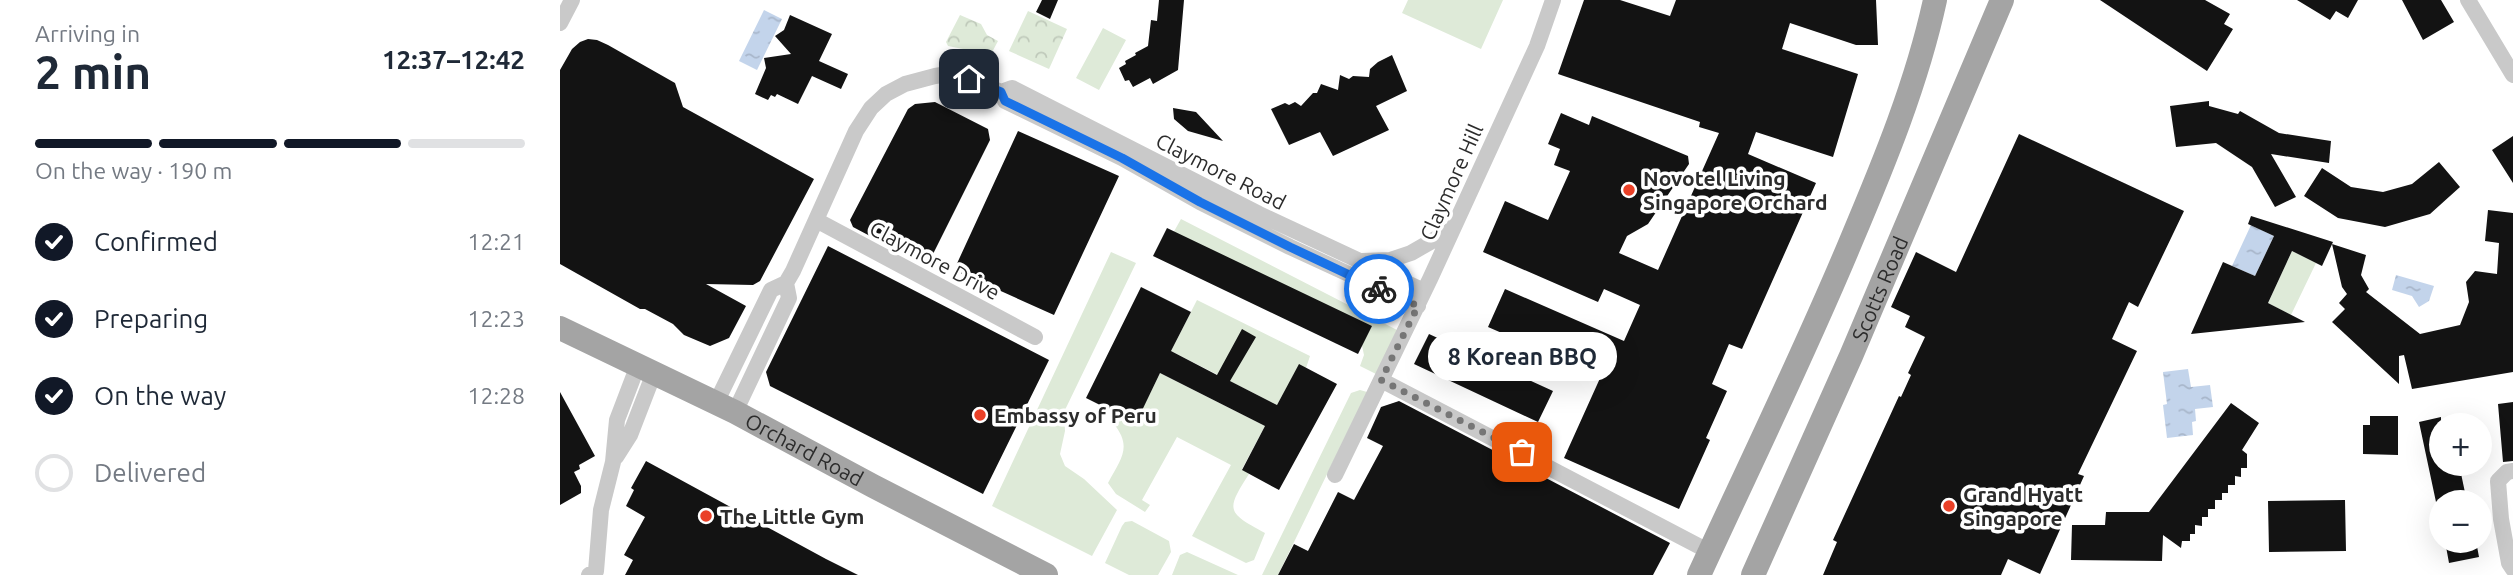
<!DOCTYPE html>
<meta charset="utf-8">
<style>
body{margin:0;font-family:Ubuntu,sans-serif;background:#f2f2f3;color:#1f2937;height:100vh;display:flex;flex-direction:column;font-size:26px;white-space:nowrap}
*{box-sizing:border-box;margin:0}
p{font-size:23px;color:#747a83}
.icon{flex:none;width:38px;height:38px;fill:none;stroke:currentColor;stroke-width:2;stroke-linecap:round;stroke-linejoin:round}
.map{position:relative;flex:1;overflow:hidden}
.panel{display:flex;flex-direction:column;background:#fff;width:560px}
.panel>*{flex:none}
.tools{position:absolute;left:1869px;top:413px;display:grid;gap:14px}
.tools a{display:grid;place-items:center;width:63px;height:63px;border-radius:50%;background:#fff;box-shadow:0 7px 28px #0002;font-size:35px}
.pin{position:absolute;display:grid;place-items:center;width:60px;height:60px;color:#fff;margin:-30px;border-radius:14px;box-shadow:0 4px 10px #0006}
.courier{position:absolute;display:grid;place-items:center;width:70px;height:70px;margin:-35px;border:5px solid #1a73e8;border-radius:50%;background:#fff;color:#222;box-shadow:0 2px 9px #0007}
.bubble{position:absolute;height:49px;border-radius:24px;background:#fff;box-shadow:0 7px 28px #0002;font-size:23px;font-weight:600;line-height:49px;text-align:center}
.summary em{font-style:normal;font-weight:600}
.summary div{display:flex;flex-direction:column-reverse}
.summary{display:flex;align-items:center;justify-content:space-between;height:119px;padding:0 35px}
h1{font-size:46px;font-weight:600;line-height:52px}
.bar{display:grid;grid-template-columns:repeat(4,1fr);gap:10px 7px;align-content:center;height:84px;padding:0 35px}
.bar i{height:9px;border-radius:5px;background:#e0e1e3}
.bar .selected{background:#111827}
.bar p{grid-column:span 4}
ol{padding:0 35px;list-style:none}
li{display:flex;align-items:center;gap:21px;height:77px}
li p{margin-inline-start:auto}
li .icon{padding:7px;border-radius:50%;background:#111827;color:#fff;stroke-width:4}
li:last-child{color:#747a83}
li i{width:38px;height:38px;border:4px solid #e0e1e3;border-radius:50%}
main{display:flex;flex:1;min-height:0}
.map>svg:first-child{display:block}
</style>
<main>
<section class="panel">
<div class="summary"><div><h1>2 min</h1><p>Arriving in</p></div><em>12:37–12:42</em></div>
<div class="bar"><i class="selected"></i><i class="selected"></i><i class="selected"></i><i></i><p>On the way · 190 m</p></div>
<ol>
<li><svg class="icon" aria-label="check" viewBox="0 0 24 24"><path d="M5 12l5 5 9-10"/></svg>Confirmed<p>12:21</p></li>
<li><svg class="icon" aria-label="check" viewBox="0 0 24 24"><path d="M5 12l5 5 9-10"/></svg>Preparing<p>12:23</p></li>
<li><svg class="icon" aria-label="check" viewBox="0 0 24 24"><path d="M5 12l5 5 9-10"/></svg>On the way<p>12:28</p></li>
<li><i></i>Delivered</li>
</ol>
</section>
<div class="map">
<svg width="1953" height="575" viewBox="0 0 1953 575">
<defs>
<pattern id="forest-crowns" width="20" height="18" patternUnits="userSpaceOnUse" patternTransform="scale(1.75)"><rect width="20" height="18" fill="#deead8"/><path d="M2 6a3 3 0 1 1 6 0M12 15a3 3 0 1 1 6 0" fill="none" stroke="#bfc9ba"/></pattern>
<pattern id="water-ripples" width="26" height="14" patternUnits="userSpaceOnUse" patternTransform="scale(1.75)"><rect width="26" height="14" fill="#c3d4eb"/><path d="M2 4q2-2 4 0t4 0M15 11q2-2 4 0t4 0" fill="none" stroke="#a8b6ca"/></pattern>
</defs>
<rect width="100%" height="100%" fill="#fff"/>
<path fill="#deead8" d="M848 0H943L921 49 842 13Z
M543 28 566 40 539 90 516 78Z
M621 219 837 330 816 374 800 366 804 355 799 332 612 235Z
M1732 251 1756 263 1731 315 1708 303Z
M551 252 576 263 504 412 505 431 500 454 505 466 524 479 557 510 532 556 432 506Z
M637 300 750 356 746 368 739 365 717 405 611 351Z
M600 373 705 426 682 469 689 474C666 510 666 512 705 533L694 560 686 563 632 536 671 465 617 437 582 500 590 505 585 512 556 494 548 483C561 458 573 447 553 423L559 414 576 422Z
M800 390 807 392 718 575H702L791 393Z
M572 521 609 541 611 552 598 575H569L545 563 562 526 565 522Z
M627 552 678 575H612L620 555Z"/>
<path fill="url(#forest-crowns)" d="M468 11 507 29 489 69 449 51Z
M400 15 421 24 427 35 438 41 429 58 413 51 388 46 386 42Z"/>
<path fill="url(#water-ripples)" d="M204 10 222 19 197 70 179 61Z
M1691 225 1714 236 1695 276 1672 266Z
M1836 275 1874 286 1869 301 1859 307 1852 296 1832 290Z
M1628 369 1631 387 1650 385 1653 407 1635 409 1636 421 1632 422 1633 435 1607 438 1603 405 1607 404 1603 372Z"/>
<path fill="#131313" d="M482 0H498L490 19 476 12Z
M599 0H624L618 70 593 84 590 78 573 87 569 80 565 81 559 68 566 64 565 61 576 55 575 53 588 46 591 20 597 21Z
M1024 0H1060L1110 16 1116 0H1316L1318 45H1296L1230 23 1222 49 1298 74 1273 157 1196 132 1188 154 1256 183 1182 349 1169 344 1152 384 1167 391 1146 438 1150 440 1119 509 1004 458 1041 376 928 327 945 289 1064 341 1080 305 1044 289 1038 302 923 252 945 201 988 220 1010 171 994 165 1000 149 988 144 1001 113 1029 125 1032 116 1128 156 1129 164 1088 224 1067 236 1059 253 1098 270 1159 133 1139 127 1140 122 998 74Z
M1540 0H1645L1670 14 1664 24 1673 29 1647 71Z
M1737 0H1798L1788 18 1776 11 1770 20Z
M1842 0H1881L1894 22 1863 40Z
M230 15 272 34 259 61 288 74 281 89 252 76 238 104 217 94 215 97 211 95 208 100 195 94 206 68 204 58 231 54 215 36 224 30Z
M28 39 37 40 48 45 115 83 123 107 254 179 200 281 193 285 146 284 186 306 169 338 150 346 124 335 113 324 85 309H80L0 264V70L12 49 20 42Z
M832 55 847 91 816 106 829 130 773 156 760 132 729 145 711 109 725 103 729 105 735 102 741 106 753 93H757L761 84 778 90 780 75 789 79 793 76 809 77 810 69 818 62Z
M1649 101V106L1678 114 1680 111 1719 133 1771 141 1769 163 1711 154 1736 197 1715 207 1692 167 1656 143 1616 147 1610 106Z
M375 102 428 129 430 140 368 264 359 262 293 227 290 220 348 109 355 104Z
M613 108 636 112 663 141 628 131 614 119Z
M458 131 559 176 494 315 394 270Z
M1459 134 1624 211 1578 307 1569 302 1552 339 1577 351 1518 474 1524 476 1480 574 1448 559 1441 575H1263L1277 542 1273 540 1339 396 1341 397 1351 375 1348 373 1365 337 1345 327 1350 316 1331 307 1356 252 1396 272Z
M1953 136V183L1932 150Z
M1879 162 1900 187 1870 214 1825 227 1778 218 1744 196 1762 168 1791 187 1823 192 1852 184Z
M1928 210 1953 213V372L1852 389 1844 355 1839 356V384L1772 322 1785 309 1779 303 1787 294 1782 287 1772 244 1806 255 1801 275 1809 289 1806 292 1860 334 1900 325 1909 302 1906 282 1915 271 1937 274 1939 243 1925 241Z
M1691 216 1773 242 1762 266 1732 251 1708 303 1745 322 1631 334 1663 262 1695 276 1714 236 1688 224Z
M607 228 812 326 798 354 593 256Z
M268 246 489 360 423 494 210 386 206 372Z
M581 287 631 312 611 351 657 375 682 329 696 337 670 381 717 405 739 364 777 384 719 490 682 470 705 426 600 373 576 423 526 398Z
M869 334 993 391 978 422 854 364Z
M0 392 35 456 19 465 20 469 14 472 21 486V493L0 505Z
M839 401 1110 543 1093 575H718L734 544 748 551 778 492 794 500 823 446 807 438 821 407Z
M1953 402V461L1943 462 1938 404Z
M1671 403 1699 423 1682 450 1687 454V468H1681V477L1675 476V485H1668V493H1662V500H1655V509H1648V517H1642V526L1635 525V534H1630V541H1622L1621 548 1603 535 1602 561 1511 560 1512 525H1545L1546 512H1589Z
M1810 416H1838V455L1803 454V425H1810Z
M1881 417V464H1899L1907 502H1876L1859 422Z
M86 461 266 559 298 575H65L73 560 64 555 85 517 66 506 74 490 71 488Z
M1785 500 1786 551 1709 552 1708 501Z
M1885 541H1916L1919 557 1889 563Z"/>
<g fill="none" stroke-linecap="round" stroke-linejoin="round">
<path stroke="#c9c9c9" stroke-width="16" d="M1908 0 1953 75
M0 23 12 0
M441 92 452 88 699 214 864 291
M256 220 475 337
M802 261 830 260 851 253 893 229
M821 380 1150 552
M156 403 211 290 226 283 233 271 296 131 311 108 326 94 345 84 375 76 394 73 441 92 445 101 562 158 640 202 730 247 858 306
M175 412 229 298 226 283
M56 457 70 435 94 373
M1953 471 1947 472 1938 481 1941 519 1949 563 1953 569
M775 475 870 279 977 46 993 0
M29 575 36 571 41 510 53 462 57 420 78 365"/>
<g stroke="#a4a4a4" stroke-width="24">
<path id="s1" d="M0 328 175 412 313 486 486 575"/>
<path d="M1139 575C1190 464 1244 354 1291 241 1324 163 1357 83 1375 0"/>
<path id="s2" d="M1193 575 1291 356 1442 0"/>
</g>
</g>
<g fill="none" stroke-linecap="round" stroke-linejoin="round">
<path stroke="#767676" stroke-width="7" stroke-dasharray="0 12.6" d="M819 289 858 306 821 380 962 452"/>
<path stroke="#1a73e8" stroke-width="9" d="M409 79 441 92 445 101 562 158 640 202 730 247 819 289"/>
</g>
<g fill="#ea4027" stroke="#fff" stroke-width="2.5">
<circle cx="1069" cy="190" r="7"/>
<circle cx="420" cy="415" r="7"/>
<circle cx="1389" cy="506" r="7"/>
<circle cx="146" cy="516" r="7"/>
</g>
<g text-anchor="middle" dominant-baseline="central" stroke-width="7" stroke-linejoin="round" paint-order="stroke">
<g font-size="21" fill="#2c2c2c" stroke="#fff">
<text transform="translate(661 171) rotate(27)">Claymore Road</text>
<text transform="translate(891 182) rotate(-66)">Claymore Hill</text>
<text transform="translate(375 260) rotate(28)">Claymore Drive</text>
<text stroke="none"><textPath href="#s2" startOffset="313">Scotts Road</textPath></text>
<text stroke="none"><textPath href="#s1" startOffset="273">Orchard Road</textPath></text>
</g>
<g font-size="21" font-weight="bold" fill="#2c2c2c" stroke="#fff" text-anchor="start">
<text x="1083" y="178">Novotel Living<tspan x="1083" dy="24">Singapore Orchard</tspan></text>
<text x="434" y="415">Embassy of Peru</text>
<text x="1403" y="494">Grand Hyatt<tspan x="1403" dy="24">Singapore</tspan></text>
<text x="160" y="516">The Little Gym</text>
</g>
</g>
</svg>
<div class="tools">
<a>+</a>
<a>−</a>
</div>
<div class="pin" style="left:962px;top:452px;background:#ea580c"><svg class="icon" aria-label="bag" viewBox="0 0 24 24"><path d="M5 8h14l-1 12H6zM9 8a3 3 0 0 1 6 0"/></svg></div>
<div class="pin" style="left:409px;top:79px;background:#1f2937"><svg class="icon" aria-label="home" viewBox="0 0 24 24"><path d="M3 11l9-7 9 7M6 9v11h12V9"/></svg></div>
<div class="courier" style="left:819px;top:289px"><svg class="icon" aria-label="bike" viewBox="0 0 24 24"><circle cx="6" cy="16" r="4"/><circle cx="18" cy="16" r="4"/><path d="M6 16l4-8h5l3 8M10 8l3 8H6M13 5h3"/></svg></div>
<div class="bubble" style="left:868px;top:332px;width:189px">8 Korean BBQ</div>
</div>
</main>
